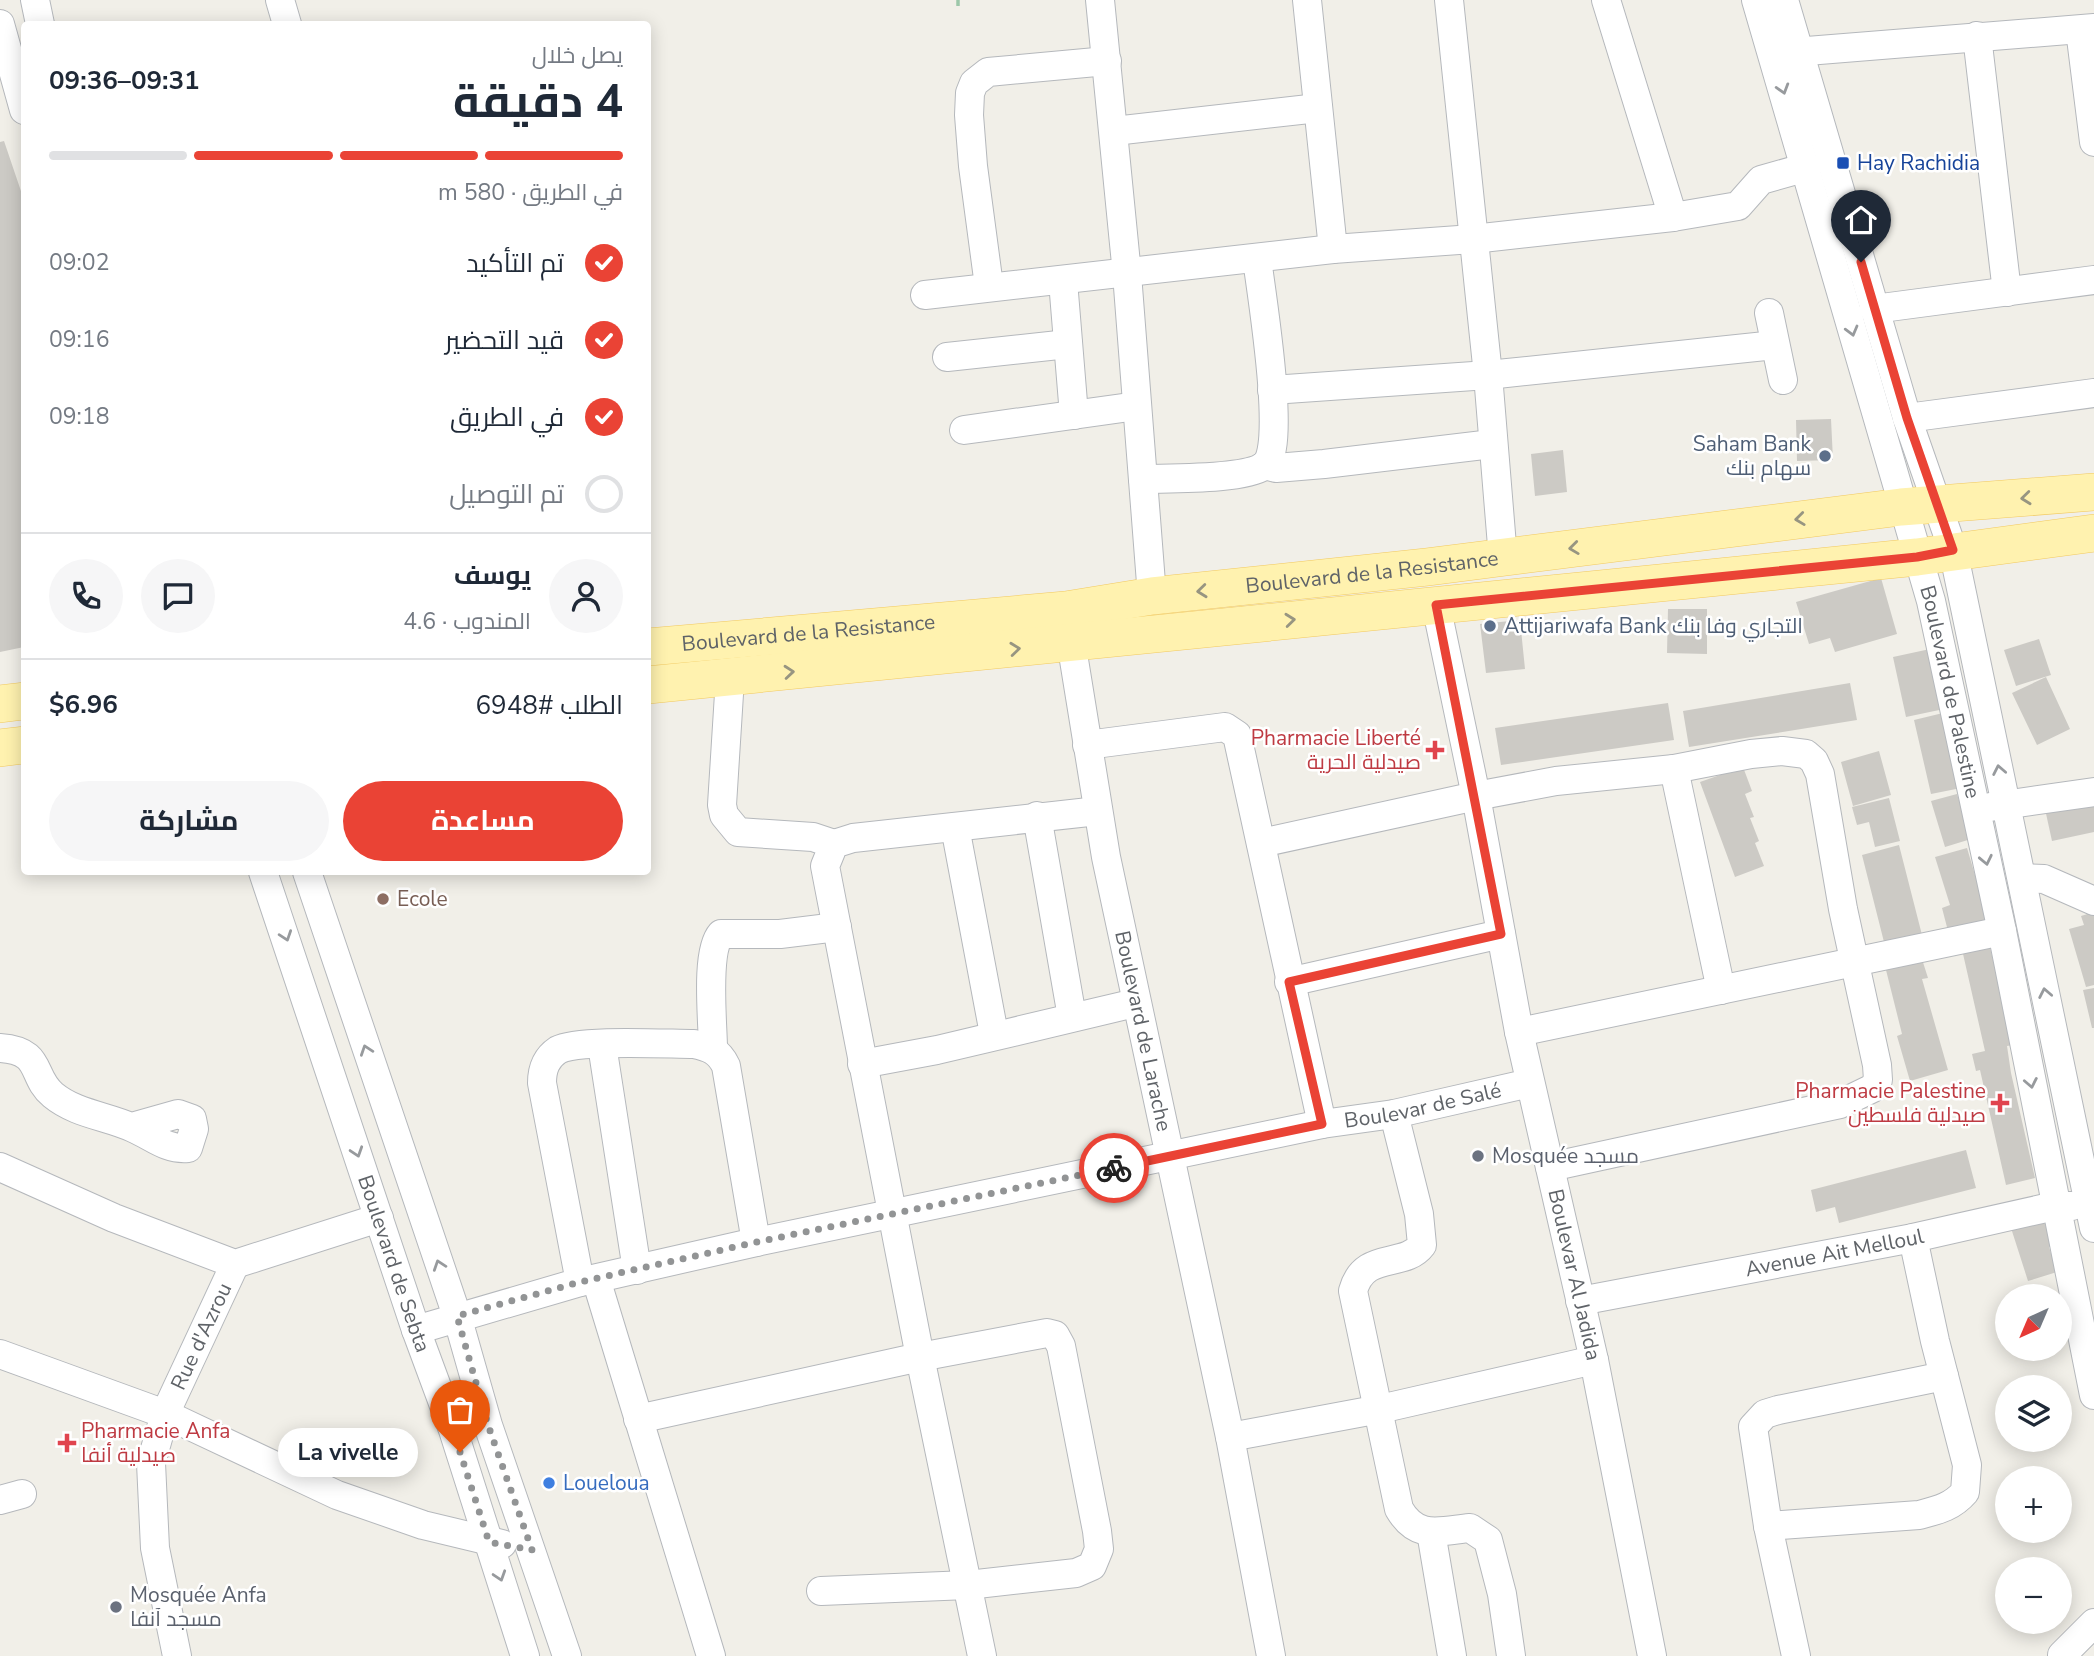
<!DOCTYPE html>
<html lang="ar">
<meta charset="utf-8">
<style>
body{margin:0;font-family:"Nunito Sans",Cairo,sans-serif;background:#f6f6f7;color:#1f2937;direction:rtl;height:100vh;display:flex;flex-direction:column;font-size:26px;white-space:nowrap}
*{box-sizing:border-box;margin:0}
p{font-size:23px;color:#747a83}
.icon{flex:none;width:38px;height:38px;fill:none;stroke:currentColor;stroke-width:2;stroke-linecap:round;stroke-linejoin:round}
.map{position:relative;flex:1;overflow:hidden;direction:ltr}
.details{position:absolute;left:21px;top:21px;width:630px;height:854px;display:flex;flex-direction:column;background:#fff;border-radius:7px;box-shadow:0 4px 18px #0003;direction:rtl}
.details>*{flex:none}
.needle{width:46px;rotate:224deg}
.controls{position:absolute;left:1995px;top:1284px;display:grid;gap:14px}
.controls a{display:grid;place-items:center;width:77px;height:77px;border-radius:50%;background:#fff;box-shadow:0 4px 18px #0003;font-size:35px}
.pin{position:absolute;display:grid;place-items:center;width:60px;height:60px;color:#fff;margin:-72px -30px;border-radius:50% 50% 50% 0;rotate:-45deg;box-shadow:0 0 7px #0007}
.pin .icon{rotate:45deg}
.courier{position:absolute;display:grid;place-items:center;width:70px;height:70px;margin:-35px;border:5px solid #ea4335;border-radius:50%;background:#fff;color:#222;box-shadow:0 2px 9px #0007}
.bubble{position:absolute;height:49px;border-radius:24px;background:#fff;box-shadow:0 4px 18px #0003;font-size:23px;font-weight:700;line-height:49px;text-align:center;direction:rtl}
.head em{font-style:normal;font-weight:700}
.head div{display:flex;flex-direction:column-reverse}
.head{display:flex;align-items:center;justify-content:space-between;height:119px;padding:0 28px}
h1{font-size:46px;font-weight:700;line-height:52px}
.bar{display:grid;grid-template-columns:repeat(4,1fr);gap:10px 7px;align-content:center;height:84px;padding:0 28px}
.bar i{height:9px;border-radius:5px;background:#e0e1e3}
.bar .current{background:#ea4335}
.bar p{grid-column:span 4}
.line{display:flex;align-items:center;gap:18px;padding:0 28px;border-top:2px solid #e0e1e3}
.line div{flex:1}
.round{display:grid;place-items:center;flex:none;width:74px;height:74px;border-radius:37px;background:#f6f6f7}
ol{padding:0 28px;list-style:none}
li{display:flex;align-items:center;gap:21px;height:77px}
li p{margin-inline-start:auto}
li .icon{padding:7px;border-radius:50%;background:#ea4335;color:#fff;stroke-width:4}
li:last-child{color:#747a83}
li i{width:38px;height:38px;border:4px solid #e0e1e3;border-radius:50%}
.button{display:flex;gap:14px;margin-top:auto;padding:14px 28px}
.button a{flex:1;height:80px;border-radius:42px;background:#ea4335;color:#fff;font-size:28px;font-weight:700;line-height:80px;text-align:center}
.button a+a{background:#f6f6f7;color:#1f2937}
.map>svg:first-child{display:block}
</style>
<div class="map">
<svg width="2094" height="1656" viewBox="0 0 2094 1656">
<rect width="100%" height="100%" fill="#f1efe8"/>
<path fill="#cccac5" d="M4 141 24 200V647L0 652V142Z
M1831 419 1833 460 1797 461 1796 420Z
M1563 450 1567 492 1535 496 1531 454Z
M1881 578 1897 634 1835 652 1830 638 1809 644 1796 602Z
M1668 609H1707V654L1667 653Z
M1520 620 1525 669 1486 673 1480 624Z
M2039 639 2051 675 2016 686 2004 650Z
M1930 649 1944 709 1906 717 1893 657Z
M2046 677 2070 729 2037 745 2012 693Z
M1850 683 1857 720 1689 747 1683 711Z
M1668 703 1674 740 1501 765 1495 728Z
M1943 713 1961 788 1931 794 1914 720Z
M1879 751 1891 795 1853 806 1841 762Z
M1743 767 1752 791 1745 794 1754 817 1750 818 1759 841 1755 843 1764 866 1735 877 1700 782Z
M1957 794 1971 839 1945 847 1931 801Z
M1889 798 1900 841 1875 847 1869 822 1857 825 1852 807Z
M2094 799V832L2052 841 2045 809Z
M1899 845 1922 935 1884 942 1862 855Z
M1967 848 1988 919 1948 931 1942 908 1950 905 1935 857Z
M2094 912V985L2086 987 2069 929 2084 925 2081 916Z
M1988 939 2013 1045 2007 1046 2011 1073 2035 1178 2006 1185 1980 1070 1976 1071 1972 1054 1985 1051 1961 945Z
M1921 956 1928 978 1922 979 1948 1070 1910 1081 1897 1036 1902 1034 1885 966Z
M2094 988V1028H2092L2083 990Z
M1966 1150 1976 1188 1839 1223 1835 1207 1816 1212 1811 1190Z
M2033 1221 2035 1225 2044 1222 2048 1232 2053 1246 2049 1247 2057 1272 2028 1281 2011 1228Z"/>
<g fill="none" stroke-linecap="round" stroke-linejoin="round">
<g stroke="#b5b8bc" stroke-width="30">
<g id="minor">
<path d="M35 0 40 24"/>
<path d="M280 0 287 24"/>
<path d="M1100 0 1127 274 1152 596"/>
<path d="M1307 0 1333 249"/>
<path d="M1449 0 1488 375 1503 558"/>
<path d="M1606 0 1673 217"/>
<path id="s1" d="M1756 0 1931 601 2002 931 2094 1395"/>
<path d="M1784 0 1907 418 1953 550 2094 1228"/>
<path d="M0 24 24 110"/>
<path d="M2080 30 2094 142"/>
<path d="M1977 36 2007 292"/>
<path d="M1782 53 2094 28"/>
<path d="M1114 131 1318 108"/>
<path d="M1063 281 1074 415"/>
<path d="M989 286 973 166 969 115 970 93 974 83 988 72 1107 61"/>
<path d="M925 295 1333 249 1473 239 1673 217 1738 206 1761 180 1807 167"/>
<path d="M1874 309 2094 280"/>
<path d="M1769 313 1783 380"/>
<path d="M947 357 1068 344"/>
<path d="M1272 390 1488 375 1775 345"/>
<path d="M1907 418 2094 393"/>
<path d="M964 430 1137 406"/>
<path d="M1265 465 1276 468 1324 464 1492 444"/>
<path d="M1143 479C1168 478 1247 480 1265 465 1287 448 1261 291 1257 259"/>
<path id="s2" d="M1436 605 1476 796 1519 1032 1594 1360 1652 1656"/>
<path id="s3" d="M1068 623 1106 857 1230 1437 1271 1656"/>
<path d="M730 678 722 805 724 815 738 832 813 837 834 844"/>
<path d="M1087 745 1225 727 1237 735 1322 1124"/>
<path d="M1674 769 1721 990"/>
<path d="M1990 807 2094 792"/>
<path d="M1037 816 1072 1017"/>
<path d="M955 827 994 1034"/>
<path d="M1261 843 1476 796 1556 781 1674 769 1751 754 1782 751 1806 754 1814 761 1820 774 1843 909 1877 1065 1878 1080 1873 1088 1840 1104 1550 1167"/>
<path id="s4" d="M263 872 416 1330 453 1430 525 1656"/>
<path d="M307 872 457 1316 488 1425 567 1656"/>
<path d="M2022 878 2044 879 2094 901"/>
<path d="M1289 982 1501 934"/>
<path d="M1519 1032 2002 931"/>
<path d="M602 1045 637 1270"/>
<path d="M0 1048C44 1051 30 1076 53 1095 76 1114 107 1116 133 1128 152 1136 166 1150 188 1148L194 1129 192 1119 178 1114 132 1127"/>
<path d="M713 1049C713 1023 705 952 721 934H780L837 927"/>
<path d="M862 1064 937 1050 1135 1003"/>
<path d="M1394 1114 1419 1214 1422 1245C1404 1269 1364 1250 1353 1291L1399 1509C1417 1540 1439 1531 1470 1528L1488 1540 1502 1594 1511 1656"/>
<path d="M0 1167 114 1218 235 1264 379 1218"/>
<path d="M596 1279 711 1656"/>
<path d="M580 1282 542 1083C542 1069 546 1058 558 1050 578 1039 667 1044 694 1044 709 1047 719 1051 726 1066L756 1242"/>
<path id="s5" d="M1580 1301 1913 1238 2055 1206H2072"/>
<path id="s6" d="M416 1330 580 1282 756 1242 1322 1124 1394 1114 1530 1083"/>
<path d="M0 1354 165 1414 337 1495 423 1525 502 1544"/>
<path d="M638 1419 920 1357 1047 1333 1055 1335 1061 1346 1097 1531 1099 1549 1092 1566 1076 1573 968 1585 821 1591"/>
<path d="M1230 1437 1380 1409 1594 1360"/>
<path d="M0 1500 22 1494"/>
<path d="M1768 1526 1919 1515C1938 1510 1952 1507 1965 1492L1967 1465 1935 1341 1913 1238"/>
<path d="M1431 1532 1452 1656"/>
<path d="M2062 1655 2094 1623"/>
<path id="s7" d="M177 1656 155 1548 151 1463 165 1414 235 1264"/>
<path d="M982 1656 920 1357 825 866 834 844 853 838 1098 811"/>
<path d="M1796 1656 1768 1526 1753 1427 1765 1414 1778 1410 1944 1376"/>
</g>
</g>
<g stroke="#f2c960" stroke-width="38">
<g id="major">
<path id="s8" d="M648 647 1066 610 1152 596 1427 567 1901 507 2094 492"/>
<path d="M648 685 1917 557 2094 533"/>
<path d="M0 704 24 701"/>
<path d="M0 748 24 745"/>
</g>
</g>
<path stroke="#9cc7a9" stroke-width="3.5" stroke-dasharray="7 3.5" stroke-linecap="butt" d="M958 0V6"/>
<use href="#minor" stroke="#fff" stroke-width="28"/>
<use href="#major" stroke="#fff2af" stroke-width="37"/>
</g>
<defs><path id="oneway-chevron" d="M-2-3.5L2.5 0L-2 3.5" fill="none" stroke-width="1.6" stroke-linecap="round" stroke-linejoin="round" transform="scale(1.75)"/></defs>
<g stroke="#979a9d">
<use href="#oneway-chevron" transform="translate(1783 89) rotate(73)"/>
<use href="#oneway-chevron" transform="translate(1852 331) rotate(75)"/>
<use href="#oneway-chevron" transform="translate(1999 770) rotate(-101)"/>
<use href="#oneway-chevron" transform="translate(1986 860) rotate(78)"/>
<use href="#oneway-chevron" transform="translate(286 936) rotate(71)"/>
<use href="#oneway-chevron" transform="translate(2045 993) rotate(-101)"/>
<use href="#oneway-chevron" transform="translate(366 1050) rotate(-109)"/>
<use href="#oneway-chevron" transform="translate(2031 1083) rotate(79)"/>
<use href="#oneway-chevron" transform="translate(357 1152) rotate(72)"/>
<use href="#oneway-chevron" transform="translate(439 1265) rotate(-109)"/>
<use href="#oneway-chevron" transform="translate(500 1576) rotate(72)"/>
</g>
<g stroke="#979581">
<use href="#oneway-chevron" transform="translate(2026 498) rotate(174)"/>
<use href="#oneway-chevron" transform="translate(1800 519) rotate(173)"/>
<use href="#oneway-chevron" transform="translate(1574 548) rotate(173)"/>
<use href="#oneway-chevron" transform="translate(1202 591) rotate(174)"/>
<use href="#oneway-chevron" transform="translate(1290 620) rotate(-6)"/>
<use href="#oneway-chevron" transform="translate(1015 649) rotate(-6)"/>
<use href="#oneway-chevron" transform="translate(789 672) rotate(-5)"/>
</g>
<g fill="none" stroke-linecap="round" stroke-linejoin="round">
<path stroke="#929495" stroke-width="7" stroke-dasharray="0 12.6" d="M460 1452 489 1542 532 1550 488 1425 457 1316 580 1282 757 1242 1114 1168"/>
<path stroke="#ea4335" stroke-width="9" d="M1114 1168 1322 1124 1289 982 1501 934 1436 605 1917 557 1953 550 1907 418 1861 262"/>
</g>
<rect fill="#1a4fb4" stroke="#fff" stroke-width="2.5" x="1836" y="156" width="14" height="14" rx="3.5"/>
<g fill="#5c6f8a" stroke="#fff" stroke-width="2.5">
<circle cx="1825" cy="456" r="7"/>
<circle cx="1490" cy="626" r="7"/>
</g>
<g fill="#e0444e" stroke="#fff" stroke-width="2.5">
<path d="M1431.5 739.5h7v7h7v7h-7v7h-7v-7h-7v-7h7z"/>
<path d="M1996.5 1092.5h7v7h7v7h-7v7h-7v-7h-7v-7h7z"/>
<path d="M63.5 1432.5h7v7h7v7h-7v7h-7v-7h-7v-7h7z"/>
</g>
<circle fill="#8d6e63" stroke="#fff" stroke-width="2.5" cx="383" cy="899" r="7"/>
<g fill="#6b7280" stroke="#fff" stroke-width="2.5">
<circle cx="1478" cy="1156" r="7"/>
<circle cx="116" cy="1607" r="7"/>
</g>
<circle fill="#3f7fe0" stroke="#fff" stroke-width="2.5" cx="549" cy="1483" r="7"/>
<g text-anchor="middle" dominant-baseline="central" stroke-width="5" stroke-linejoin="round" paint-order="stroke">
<g font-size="21" fill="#164399" stroke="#fff" text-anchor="start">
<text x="1857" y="163">Hay Rachidia</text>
</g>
<g font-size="21" fill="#4e5e75" stroke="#fff" text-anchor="end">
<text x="1811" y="444">Saham Bank<tspan x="1811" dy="24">سهام بنك</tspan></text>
<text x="1504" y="626" text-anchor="start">Attijariwafa Bank التجاري وفا بنك</text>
</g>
<g font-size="21" fill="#5f6368" stroke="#fff">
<text stroke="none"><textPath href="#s8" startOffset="728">Boulevard de la Resistance</textPath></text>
<text stroke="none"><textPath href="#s8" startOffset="161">Boulevard de la Resistance</textPath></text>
<text stroke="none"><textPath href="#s1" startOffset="719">Boulevard de Palestine</textPath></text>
<text stroke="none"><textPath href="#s3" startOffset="415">Boulevard de Larache</textPath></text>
<text stroke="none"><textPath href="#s6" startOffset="1032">Boulevar de Salé</textPath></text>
<text stroke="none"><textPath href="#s5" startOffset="259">Avenue Ait Melloul</textPath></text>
<text stroke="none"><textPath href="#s4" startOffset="413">Boulevard de Sebta</textPath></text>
<text stroke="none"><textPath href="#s2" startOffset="684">Boulevar Al Jadida</textPath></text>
<text stroke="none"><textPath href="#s7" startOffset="332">Rue d'Azrou</textPath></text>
</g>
<g font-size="21" fill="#be3a42" stroke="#fff" text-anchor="end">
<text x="1421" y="738">Pharmacie Liberté<tspan x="1421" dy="24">صيدلية الحرية</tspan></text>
<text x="1986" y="1091">Pharmacie Palestine<tspan x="1986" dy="24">صيدلية فلسطين</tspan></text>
<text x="81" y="1431" text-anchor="start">Pharmacie Anfa<tspan x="81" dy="24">صيدلية أنفا</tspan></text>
</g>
<g font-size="21" fill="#785e54" stroke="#fff" text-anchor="start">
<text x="397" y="899">Ecole</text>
</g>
<g font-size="21" fill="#5b616d" stroke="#fff" text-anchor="start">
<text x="1492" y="1156">Mosquée مسجد</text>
<text x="130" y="1595">Mosquée Anfa<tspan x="130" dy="24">مسجد آنفا</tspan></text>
</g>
<g font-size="21" fill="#366cbe" stroke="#fff" text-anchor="start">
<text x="563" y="1483">Loueloua</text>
</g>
</g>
</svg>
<div class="controls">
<a><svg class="needle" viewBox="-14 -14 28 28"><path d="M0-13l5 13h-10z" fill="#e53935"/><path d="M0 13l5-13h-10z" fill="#747a83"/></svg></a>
<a><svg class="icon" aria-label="layers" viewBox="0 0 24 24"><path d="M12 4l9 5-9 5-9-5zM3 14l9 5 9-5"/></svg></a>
<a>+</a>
<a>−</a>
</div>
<div class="pin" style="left:460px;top:1452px;background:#ea580c"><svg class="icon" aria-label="bag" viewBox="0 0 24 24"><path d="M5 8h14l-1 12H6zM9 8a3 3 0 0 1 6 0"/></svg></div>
<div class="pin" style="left:1861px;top:262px;background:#1f2937"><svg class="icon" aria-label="home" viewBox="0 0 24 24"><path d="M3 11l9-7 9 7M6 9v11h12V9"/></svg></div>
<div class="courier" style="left:1114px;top:1168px"><svg class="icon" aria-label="bike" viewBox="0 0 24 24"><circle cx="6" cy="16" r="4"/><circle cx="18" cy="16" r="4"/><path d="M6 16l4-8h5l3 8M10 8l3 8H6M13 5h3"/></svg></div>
<div class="bubble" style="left:278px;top:1428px;width:140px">La vivelle</div>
<section class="details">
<div class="head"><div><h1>4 دقيقة</h1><p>يصل خلال</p></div><em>09:31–09:36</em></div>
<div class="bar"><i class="current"></i><i class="current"></i><i class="current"></i><i></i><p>في الطريق · 580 m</p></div>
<ol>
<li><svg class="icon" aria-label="check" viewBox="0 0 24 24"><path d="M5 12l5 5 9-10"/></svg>تم التأكيد<p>09:02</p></li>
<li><svg class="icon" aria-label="check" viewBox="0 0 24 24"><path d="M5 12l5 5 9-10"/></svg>قيد التحضير<p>09:16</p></li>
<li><svg class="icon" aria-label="check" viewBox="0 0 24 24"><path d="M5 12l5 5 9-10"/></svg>في الطريق<p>09:18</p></li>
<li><i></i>تم التوصيل</li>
</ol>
<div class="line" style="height:126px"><a class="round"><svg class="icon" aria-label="person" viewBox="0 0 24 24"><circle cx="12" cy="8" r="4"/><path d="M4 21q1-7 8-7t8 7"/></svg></a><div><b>يوسف</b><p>المندوب · 4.6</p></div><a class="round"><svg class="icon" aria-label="chat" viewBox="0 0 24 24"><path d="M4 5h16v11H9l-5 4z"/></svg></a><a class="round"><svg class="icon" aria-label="phone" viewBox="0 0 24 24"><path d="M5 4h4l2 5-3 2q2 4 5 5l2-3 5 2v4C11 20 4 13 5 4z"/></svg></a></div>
<div class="line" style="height:91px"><div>الطلب #6948</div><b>$6.96</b></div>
<div class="button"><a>مساعدة</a><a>مشاركة</a></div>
</section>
</div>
